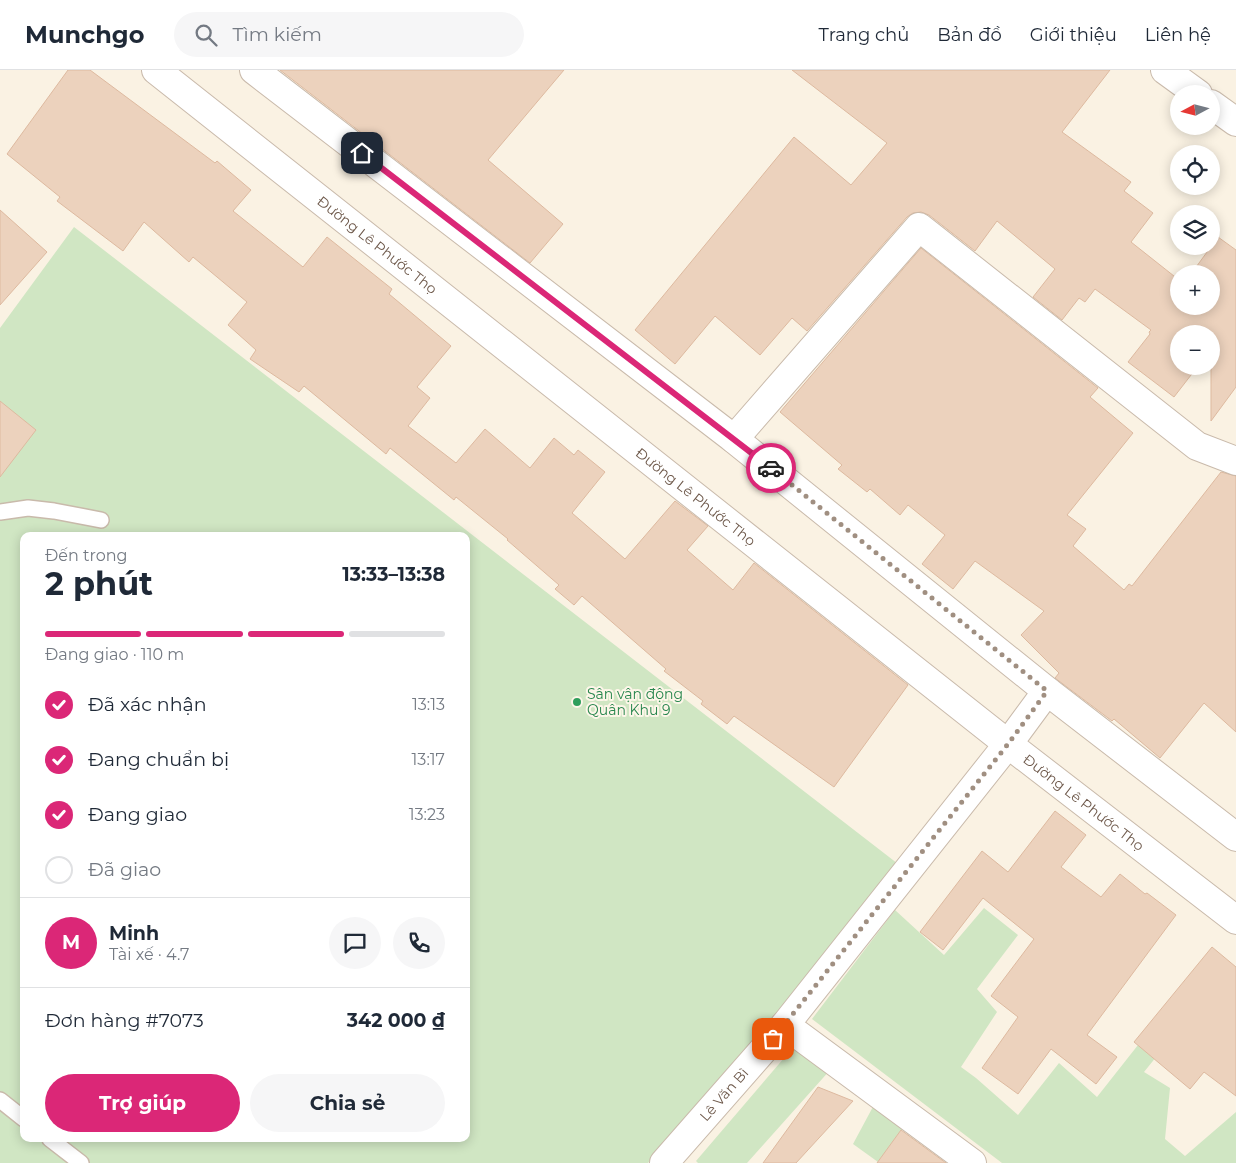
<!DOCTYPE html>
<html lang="vi">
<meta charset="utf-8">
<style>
body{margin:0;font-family:Montserrat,sans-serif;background:#f6f6f7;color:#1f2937;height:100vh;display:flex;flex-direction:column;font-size:19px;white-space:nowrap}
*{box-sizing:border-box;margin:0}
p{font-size:16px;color:#747a83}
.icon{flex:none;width:28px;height:28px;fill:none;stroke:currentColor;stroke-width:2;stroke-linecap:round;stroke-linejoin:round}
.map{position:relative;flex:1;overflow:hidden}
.details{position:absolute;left:20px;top:462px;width:450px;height:610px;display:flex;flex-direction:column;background:#fff;border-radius:10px;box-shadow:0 2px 12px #0003}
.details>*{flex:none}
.needle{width:32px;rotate:263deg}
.buttons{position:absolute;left:1170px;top:15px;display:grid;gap:10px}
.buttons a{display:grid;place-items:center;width:50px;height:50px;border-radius:50%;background:#fff;box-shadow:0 2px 12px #0003;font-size:25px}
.pin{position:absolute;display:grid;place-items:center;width:42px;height:42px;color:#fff;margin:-21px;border-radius:10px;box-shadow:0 2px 8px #0006}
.courier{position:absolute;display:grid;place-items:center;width:50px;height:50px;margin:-25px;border:4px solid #db2777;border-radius:50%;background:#fff;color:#222;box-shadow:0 1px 6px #0007}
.head em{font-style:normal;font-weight:700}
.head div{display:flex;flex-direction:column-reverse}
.head{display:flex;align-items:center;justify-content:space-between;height:85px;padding:0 25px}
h1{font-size:32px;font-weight:700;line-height:38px}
.bar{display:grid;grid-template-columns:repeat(4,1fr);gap:8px 5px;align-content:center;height:60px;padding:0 25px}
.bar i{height:6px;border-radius:4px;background:#e0e1e3}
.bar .on{background:#db2777}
.bar p{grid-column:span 4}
.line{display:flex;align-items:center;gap:12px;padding:0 25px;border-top:1px solid #e0e1e3}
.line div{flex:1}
.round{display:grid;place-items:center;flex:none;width:52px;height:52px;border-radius:26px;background:#f6f6f7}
ol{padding:0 25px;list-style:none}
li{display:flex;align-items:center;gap:15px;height:55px}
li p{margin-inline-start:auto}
li .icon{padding:5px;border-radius:50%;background:#db2777;color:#fff;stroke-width:4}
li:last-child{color:#747a83}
li i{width:28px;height:28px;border:2px solid #e0e1e3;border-radius:50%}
.cta{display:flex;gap:10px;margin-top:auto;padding:10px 25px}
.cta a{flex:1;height:58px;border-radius:30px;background:#db2777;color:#fff;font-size:20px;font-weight:700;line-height:58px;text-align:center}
.cta a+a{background:#f6f6f7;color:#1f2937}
header{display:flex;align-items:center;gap:30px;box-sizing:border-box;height:70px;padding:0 25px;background:#fff;border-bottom:1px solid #e0e1e3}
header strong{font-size:24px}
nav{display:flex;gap:28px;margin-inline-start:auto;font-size:18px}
.search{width:350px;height:45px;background:#f6f6f7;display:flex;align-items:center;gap:12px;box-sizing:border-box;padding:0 18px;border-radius:28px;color:#747a83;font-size:19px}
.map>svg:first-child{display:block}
</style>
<header>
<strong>Munchgo</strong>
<div class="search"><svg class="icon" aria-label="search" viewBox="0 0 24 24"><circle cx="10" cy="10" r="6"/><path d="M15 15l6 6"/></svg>Tìm kiếm</div>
<nav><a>Trang chủ</a><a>Bản đồ</a><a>Giới thiệu</a><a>Liên hệ</a></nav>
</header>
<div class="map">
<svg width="1236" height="1093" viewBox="0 0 1236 1093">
<rect width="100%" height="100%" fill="#faf2e3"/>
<path fill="#d0e6c3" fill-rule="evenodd" d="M74 157 902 797 648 1093H0V258ZM24 466H466V1069H24Z
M984 838 1018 865 977 919 997 942 961 997 976 1008 1018 1045 1059 993 1097 1027 1153 956 1169 971 1144 1002 1170 1018 1165 1069 1185 1086 1236 1042V1093H1002L812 949 895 840 944 885Z
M796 974 831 999 747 1093H698L696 1091Z
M875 1033 906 1054 878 1092 853 1074Z"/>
<path fill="#ecd2bd" stroke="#ddb99f" d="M68 0H90L215 93 217 91 251 120 233 141 303 197 327 167 392 219 389 224 451 276 417 317 430 328 408 356 456 393 485 359 530 398 554 368 574 385 578 380 605 402 572 443 625 489 675 431 708 456 687 480 733 520 754 493 908 615 834 717 734 646 727 654 701 634 703 631 664 601 666 599 582 526 574 535 555 519 559 515 507 470 508 469 456 427 454 430 390 378 386 384 304 316 299 322 250 289 256 280 228 255 247 232 193 187 189 192 144 152 123 181 57 131 60 127 7 84Z
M280 0H564L488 90 563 154 530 193Z
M792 0H1110L1062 62 1131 112 1124 121 1153 143 1131 172 1179 210V236H1211V204H1191L1218 167 1236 180V317L1211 351V264H1179V296H1198L1174 327 1128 292 1150 264 1149 262 1151 260 1095 219 1085 232 1079 228 1062 250 1033 227 1055 199 997 151 975 181 929 145 921 142 913 143 907 147 807 261 792 248 760 285 715 246 675 294 635 260 794 67 851 115 887 73Z
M0 140 47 182 0 235Z
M921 178 1098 318 1090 327 1133 363 1067 445 1086 459 1073 476 1124 520 1129 514 1132 516 1221 402 1236 406V662L1204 633 1160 688 1114 649 1112 651 1055 608 1059 603 1021 565 1044 541 975 491 953 519 922 494 945 465 908 435 900 445 870 419 867 422 838 399 842 395 780 342Z
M0 331 36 360 0 407Z
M1055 741 1086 765 1061 797 1101 827 1120 804 1145 824 1147 823 1176 845 1087 965 1117 987 1096 1014 1051 979 1018 1024 982 998 1018 947 991 926 1034 869 983 828 943 880 920 862 982 781 1008 802Z
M1212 877 1236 897V1026L1204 1002 1190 1019 1134 972Z
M818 1017 853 1031 796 1093H763Z
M901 1060 946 1093H877Z"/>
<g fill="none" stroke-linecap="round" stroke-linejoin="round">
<g stroke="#c9baab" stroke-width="18">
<path id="service" d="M0 442 28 438 54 441 101 450
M0 1030 24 1049
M50 1069 81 1093"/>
</g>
<g stroke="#c9baab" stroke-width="30">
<g id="minor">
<path d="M1165 0 1198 24"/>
<path d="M1211 34 1236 52"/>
<path d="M734 369 919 157 1197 376 1236 391"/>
<path d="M785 955 972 1093"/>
<path id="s1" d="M664 1093 785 955 1008 674"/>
</g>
</g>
<g stroke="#c9baab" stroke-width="30">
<g id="tertiary">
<path id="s2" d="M156 0 1008 674 1236 850"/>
<path d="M254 0 734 369 1047 621 1236 767"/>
<path d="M1008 674 1047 621"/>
</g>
</g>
<use href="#service" stroke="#fff" stroke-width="15"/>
<use href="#minor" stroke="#fff" stroke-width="28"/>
<use href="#tertiary" stroke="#fff" stroke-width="28"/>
</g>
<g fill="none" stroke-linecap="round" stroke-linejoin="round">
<path stroke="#a08f81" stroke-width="5" stroke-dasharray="0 9" d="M771 398 1047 621 1008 674 773 969"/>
<path stroke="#db2777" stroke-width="6" d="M362 83 771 398"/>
</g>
<circle fill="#2e9e5b" stroke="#fdf6e9" stroke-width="2" cx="577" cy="632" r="5"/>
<g text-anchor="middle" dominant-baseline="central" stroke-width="4" stroke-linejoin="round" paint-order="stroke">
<g font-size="14" fill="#6f5a4c" stroke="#fdf6e9">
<text stroke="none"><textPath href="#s2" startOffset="282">Đường Lê Phước Thọ</textPath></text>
<text stroke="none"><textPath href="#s2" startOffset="688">Đường Lê Phước Thọ</textPath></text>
<text stroke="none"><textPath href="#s2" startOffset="1182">Đường Lê Phước Thọ</textPath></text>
<text stroke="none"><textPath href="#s1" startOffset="91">Lê Văn Bì</textPath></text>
</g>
<g font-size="14" fill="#27864d" stroke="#fdf6e9" text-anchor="start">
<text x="587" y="624">Sân vận động<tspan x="587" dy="16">Quân Khu 9</tspan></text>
</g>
</g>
</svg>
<div class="buttons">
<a><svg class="needle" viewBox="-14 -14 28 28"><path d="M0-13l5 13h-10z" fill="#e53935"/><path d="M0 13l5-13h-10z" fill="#747a83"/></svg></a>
<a><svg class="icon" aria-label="locate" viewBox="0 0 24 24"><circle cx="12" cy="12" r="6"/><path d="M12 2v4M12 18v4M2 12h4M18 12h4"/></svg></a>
<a><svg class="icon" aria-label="layers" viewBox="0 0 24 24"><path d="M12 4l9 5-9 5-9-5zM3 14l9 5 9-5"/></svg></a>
<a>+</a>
<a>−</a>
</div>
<div class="pin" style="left:773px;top:969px;background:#ea580c"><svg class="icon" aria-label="bag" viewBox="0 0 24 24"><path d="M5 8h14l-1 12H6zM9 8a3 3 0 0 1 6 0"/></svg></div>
<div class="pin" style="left:362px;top:83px;background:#1f2937"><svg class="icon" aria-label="home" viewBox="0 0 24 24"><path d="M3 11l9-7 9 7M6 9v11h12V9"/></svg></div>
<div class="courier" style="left:771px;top:398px"><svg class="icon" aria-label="car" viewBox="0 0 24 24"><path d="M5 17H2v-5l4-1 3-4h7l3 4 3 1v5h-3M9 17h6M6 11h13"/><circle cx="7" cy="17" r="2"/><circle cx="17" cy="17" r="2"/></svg></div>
<section class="details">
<div class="head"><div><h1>2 phút</h1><p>Đến trong</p></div><em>13:33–13:38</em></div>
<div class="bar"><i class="on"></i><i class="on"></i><i class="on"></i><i></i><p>Đang giao · 110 m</p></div>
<ol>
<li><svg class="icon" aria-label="check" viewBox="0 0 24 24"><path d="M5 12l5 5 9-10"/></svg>Đã xác nhận<p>13:13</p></li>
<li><svg class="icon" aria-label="check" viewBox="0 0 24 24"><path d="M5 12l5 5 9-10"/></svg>Đang chuẩn bị<p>13:17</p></li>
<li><svg class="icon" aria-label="check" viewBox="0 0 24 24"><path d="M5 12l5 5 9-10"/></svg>Đang giao<p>13:23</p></li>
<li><i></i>Đã giao</li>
</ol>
<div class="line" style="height:90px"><b class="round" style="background:#db2777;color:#fff">M</b><div><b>Minh</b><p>Tài xế · 4.7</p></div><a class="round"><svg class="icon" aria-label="chat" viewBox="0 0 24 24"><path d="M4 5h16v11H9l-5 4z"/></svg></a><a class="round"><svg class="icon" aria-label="phone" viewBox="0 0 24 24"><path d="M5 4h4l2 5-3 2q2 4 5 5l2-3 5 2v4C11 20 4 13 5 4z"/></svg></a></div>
<div class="line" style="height:65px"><div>Đơn hàng #7073</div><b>342 000 ₫</b></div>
<div class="cta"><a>Trợ giúp</a><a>Chia sẻ</a></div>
</section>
</div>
